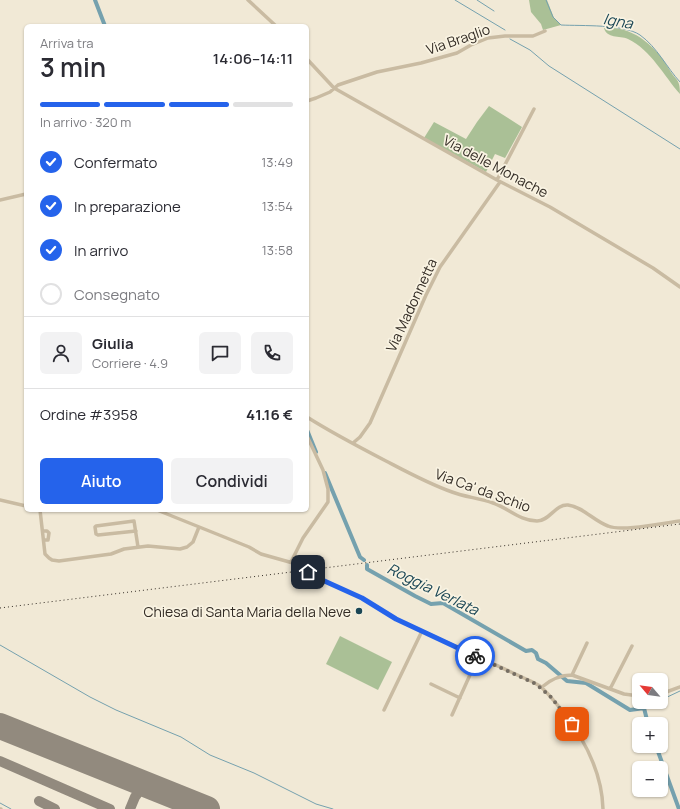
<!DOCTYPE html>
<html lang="it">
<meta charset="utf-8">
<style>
body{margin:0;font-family:Manrope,sans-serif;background:#f2f2f3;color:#2b2b33;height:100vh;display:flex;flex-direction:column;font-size:15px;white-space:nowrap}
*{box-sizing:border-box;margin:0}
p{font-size:13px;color:#7c7c81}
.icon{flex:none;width:22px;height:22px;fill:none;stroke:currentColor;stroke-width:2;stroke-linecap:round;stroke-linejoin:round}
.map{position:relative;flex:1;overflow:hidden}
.panel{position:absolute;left:24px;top:24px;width:285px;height:488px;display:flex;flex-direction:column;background:#fff;border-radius:6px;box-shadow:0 1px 3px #0004}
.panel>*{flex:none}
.needle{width:26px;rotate:299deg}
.controls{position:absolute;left:632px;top:673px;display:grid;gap:8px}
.controls a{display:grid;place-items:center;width:36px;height:36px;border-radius:6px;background:#fff;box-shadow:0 1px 3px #0004;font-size:20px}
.pin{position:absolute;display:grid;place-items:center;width:34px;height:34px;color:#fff;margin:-17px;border-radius:8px;box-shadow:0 2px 6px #0006}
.courier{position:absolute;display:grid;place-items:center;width:40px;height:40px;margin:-20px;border:3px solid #2563eb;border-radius:50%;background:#fff;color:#222;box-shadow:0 1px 5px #0007}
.overview em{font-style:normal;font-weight:600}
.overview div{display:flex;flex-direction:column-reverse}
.overview{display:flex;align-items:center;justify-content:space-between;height:68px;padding:0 16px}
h1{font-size:26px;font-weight:600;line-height:30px}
.bar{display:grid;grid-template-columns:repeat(4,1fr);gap:6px 4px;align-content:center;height:48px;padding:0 16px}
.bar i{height:5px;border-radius:3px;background:#e1e1e2}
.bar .current{background:#2563eb}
.bar p{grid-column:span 4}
.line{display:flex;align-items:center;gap:10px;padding:0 16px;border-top:1px solid #e1e1e2}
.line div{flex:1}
.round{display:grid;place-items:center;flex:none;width:42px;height:42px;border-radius:6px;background:#f2f2f3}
ol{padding:0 16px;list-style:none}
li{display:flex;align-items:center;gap:12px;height:44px}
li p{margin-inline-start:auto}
li .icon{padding:4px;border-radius:50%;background:#2563eb;color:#fff;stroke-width:4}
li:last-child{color:#7c7c81}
li i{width:22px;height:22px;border:2px solid #e1e1e2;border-radius:50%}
.primary-button{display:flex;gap:8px;margin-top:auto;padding:8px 16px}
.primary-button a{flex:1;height:46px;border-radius:6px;background:#2563eb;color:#fff;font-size:16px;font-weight:600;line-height:46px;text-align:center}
.primary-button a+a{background:#f2f2f3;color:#2b2b33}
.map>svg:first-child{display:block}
</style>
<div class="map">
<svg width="680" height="809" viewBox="0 0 680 809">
<rect width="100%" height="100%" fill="#f1e9d6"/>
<path fill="#aac096" d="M529 0H547L554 18 561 25 543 30 541 24 531 12Z
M604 28C632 25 657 47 669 69 676 81 680 78 680 94 664 76 651 50 628 39 619 35 607 39 604 28Z
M489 106 522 127 505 158 495 154 486 172 424 138 434 122 466 139 477 122Z
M340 636 392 662 378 690 326 664Z"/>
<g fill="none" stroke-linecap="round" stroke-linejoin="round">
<path stroke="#75a1ae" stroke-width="1" d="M455 0 505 30
M477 0 494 11
M546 0 553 17 561 25C582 26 624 24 640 35 657 47 667 68 680 82
M510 39 530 50 549 66 680 149
M0 645 90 697 116 710 181 737 210 755 254 773 316 804 333 809
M661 700 680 691
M644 708 657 702
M0 803 11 809"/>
<path stroke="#75a1ae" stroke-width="4" d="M95 0 105 26
M307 430 316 452
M325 473 360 557 364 560
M367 565V569L415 596 431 604 443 603 526 651 532 650 536 653 538 659 546 663 567 681 586 683 630 710 644 708 648 724
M656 746 679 809"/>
<path stroke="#928a7e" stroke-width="10" d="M0 761 110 809
M132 779 138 785 140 790
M39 801 55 809
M130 809 135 797 140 790 152 787"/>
<path stroke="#928a7e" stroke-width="26" d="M0 726 207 809"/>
<path stroke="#c9bba2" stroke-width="3.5" d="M248 0 276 26
M307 59 334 88 497 180 550 207 653 268 680 287
M307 101 316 98 330 92 338 85 377 72 421 63 457 53 471 45 488 38 505 36H533L545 31
M497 180 534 109
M0 200 26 194
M307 417C332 433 359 447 386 461 407 472 429 484 452 492 465 497 479 498 493 503 508 508 520 521 537 521 550 521 555 504 568 505 583 507 594 521 608 526 622 532 663 523 680 521
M353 443 360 437 370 423 426 295 440 267 500 182
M0 500 26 506
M40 510 45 554 49 558 52 560 59 561 111 554 124 549 148 546 180 549 187 547 193 542 199 527
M157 510 249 547 261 554 300 565 303 567
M43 531H47L49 533 48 540H44
M136 531 98 535 96 534 95 527 96 526 134 521 138 547
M291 562 303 538 328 502V489L323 470 307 436
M308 572 320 579 362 598 396 619 524 678C529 680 535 683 540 686 548 693 554 701 561 709 584 738 602 771 603 809
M572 675 587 643
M431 684 460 698
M542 687C550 680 560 675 572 675L624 694 639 696
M610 689 632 646
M661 694 680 687
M384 710 422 631
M452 715 478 657
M0 809H1"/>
<path stroke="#332c25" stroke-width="1" stroke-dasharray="1 3" stroke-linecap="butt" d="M0 608 680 524"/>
</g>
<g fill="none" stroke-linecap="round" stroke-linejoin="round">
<path stroke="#766e63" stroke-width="4" stroke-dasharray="0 7.2" d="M475 656 536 684 551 697 572 724"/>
<path stroke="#2563eb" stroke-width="5" d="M308 572 320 579 362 598 396 619 475 656"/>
</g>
<circle fill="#1a4655" stroke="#f9f3e2" stroke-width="1.5" cx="359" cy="611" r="4"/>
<g text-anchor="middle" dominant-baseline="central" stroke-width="3.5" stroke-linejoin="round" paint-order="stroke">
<g font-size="14" fill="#332c25" stroke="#f9f3e2">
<text transform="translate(458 39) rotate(-19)">Via Braglio</text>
<text transform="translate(496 166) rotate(28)">Via delle Monache</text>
<text transform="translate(411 305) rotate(-65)">Via Madonnetta</text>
<text transform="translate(483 490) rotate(20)">Via Ca' da Schio</text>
</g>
<g font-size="14" fill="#332c25" stroke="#f9f3e2" text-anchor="end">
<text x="351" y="611">Chiesa di Santa Maria della Neve</text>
</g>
<g font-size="15" font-style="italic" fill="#1a4655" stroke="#f9f3e2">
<text transform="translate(618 21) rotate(10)">Igna</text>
<text transform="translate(433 589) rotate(26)">Roggia Verlata</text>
</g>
</g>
</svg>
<div class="controls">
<a><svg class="needle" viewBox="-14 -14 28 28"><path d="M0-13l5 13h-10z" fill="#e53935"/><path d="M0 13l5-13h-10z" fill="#7c7c81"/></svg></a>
<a>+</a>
<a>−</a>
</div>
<div class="pin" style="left:572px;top:724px;background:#ea580c"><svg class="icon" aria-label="bag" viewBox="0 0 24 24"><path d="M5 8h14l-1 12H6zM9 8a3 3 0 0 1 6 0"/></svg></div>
<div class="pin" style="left:308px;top:572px;background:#1f2937"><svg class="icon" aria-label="home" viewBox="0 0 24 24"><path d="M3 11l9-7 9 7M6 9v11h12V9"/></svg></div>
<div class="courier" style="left:475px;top:656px"><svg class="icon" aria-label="bike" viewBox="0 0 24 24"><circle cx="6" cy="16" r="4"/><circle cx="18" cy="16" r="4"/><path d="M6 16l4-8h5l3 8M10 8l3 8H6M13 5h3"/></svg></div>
<section class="panel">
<div class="overview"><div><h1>3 min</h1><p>Arriva tra</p></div><em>14:06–14:11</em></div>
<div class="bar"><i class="current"></i><i class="current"></i><i class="current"></i><i></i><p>In arrivo · 320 m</p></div>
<ol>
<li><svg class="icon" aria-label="check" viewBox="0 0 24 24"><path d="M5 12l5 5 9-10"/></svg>Confermato<p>13:49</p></li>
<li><svg class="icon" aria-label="check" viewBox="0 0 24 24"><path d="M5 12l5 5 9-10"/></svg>In preparazione<p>13:54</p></li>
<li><svg class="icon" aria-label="check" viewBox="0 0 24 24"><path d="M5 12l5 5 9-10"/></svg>In arrivo<p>13:58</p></li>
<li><i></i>Consegnato</li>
</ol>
<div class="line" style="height:72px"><a class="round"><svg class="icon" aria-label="person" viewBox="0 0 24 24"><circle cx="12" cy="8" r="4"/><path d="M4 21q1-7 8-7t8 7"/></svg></a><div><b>Giulia</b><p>Corriere · 4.9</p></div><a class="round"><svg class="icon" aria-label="chat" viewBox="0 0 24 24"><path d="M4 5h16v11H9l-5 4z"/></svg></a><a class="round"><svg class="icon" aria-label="phone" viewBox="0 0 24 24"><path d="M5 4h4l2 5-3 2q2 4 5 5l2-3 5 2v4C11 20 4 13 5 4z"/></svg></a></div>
<div class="line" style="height:52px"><div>Ordine #3958</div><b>41.16 €</b></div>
<div class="primary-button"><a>Aiuto</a><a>Condividi</a></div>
</section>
</div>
